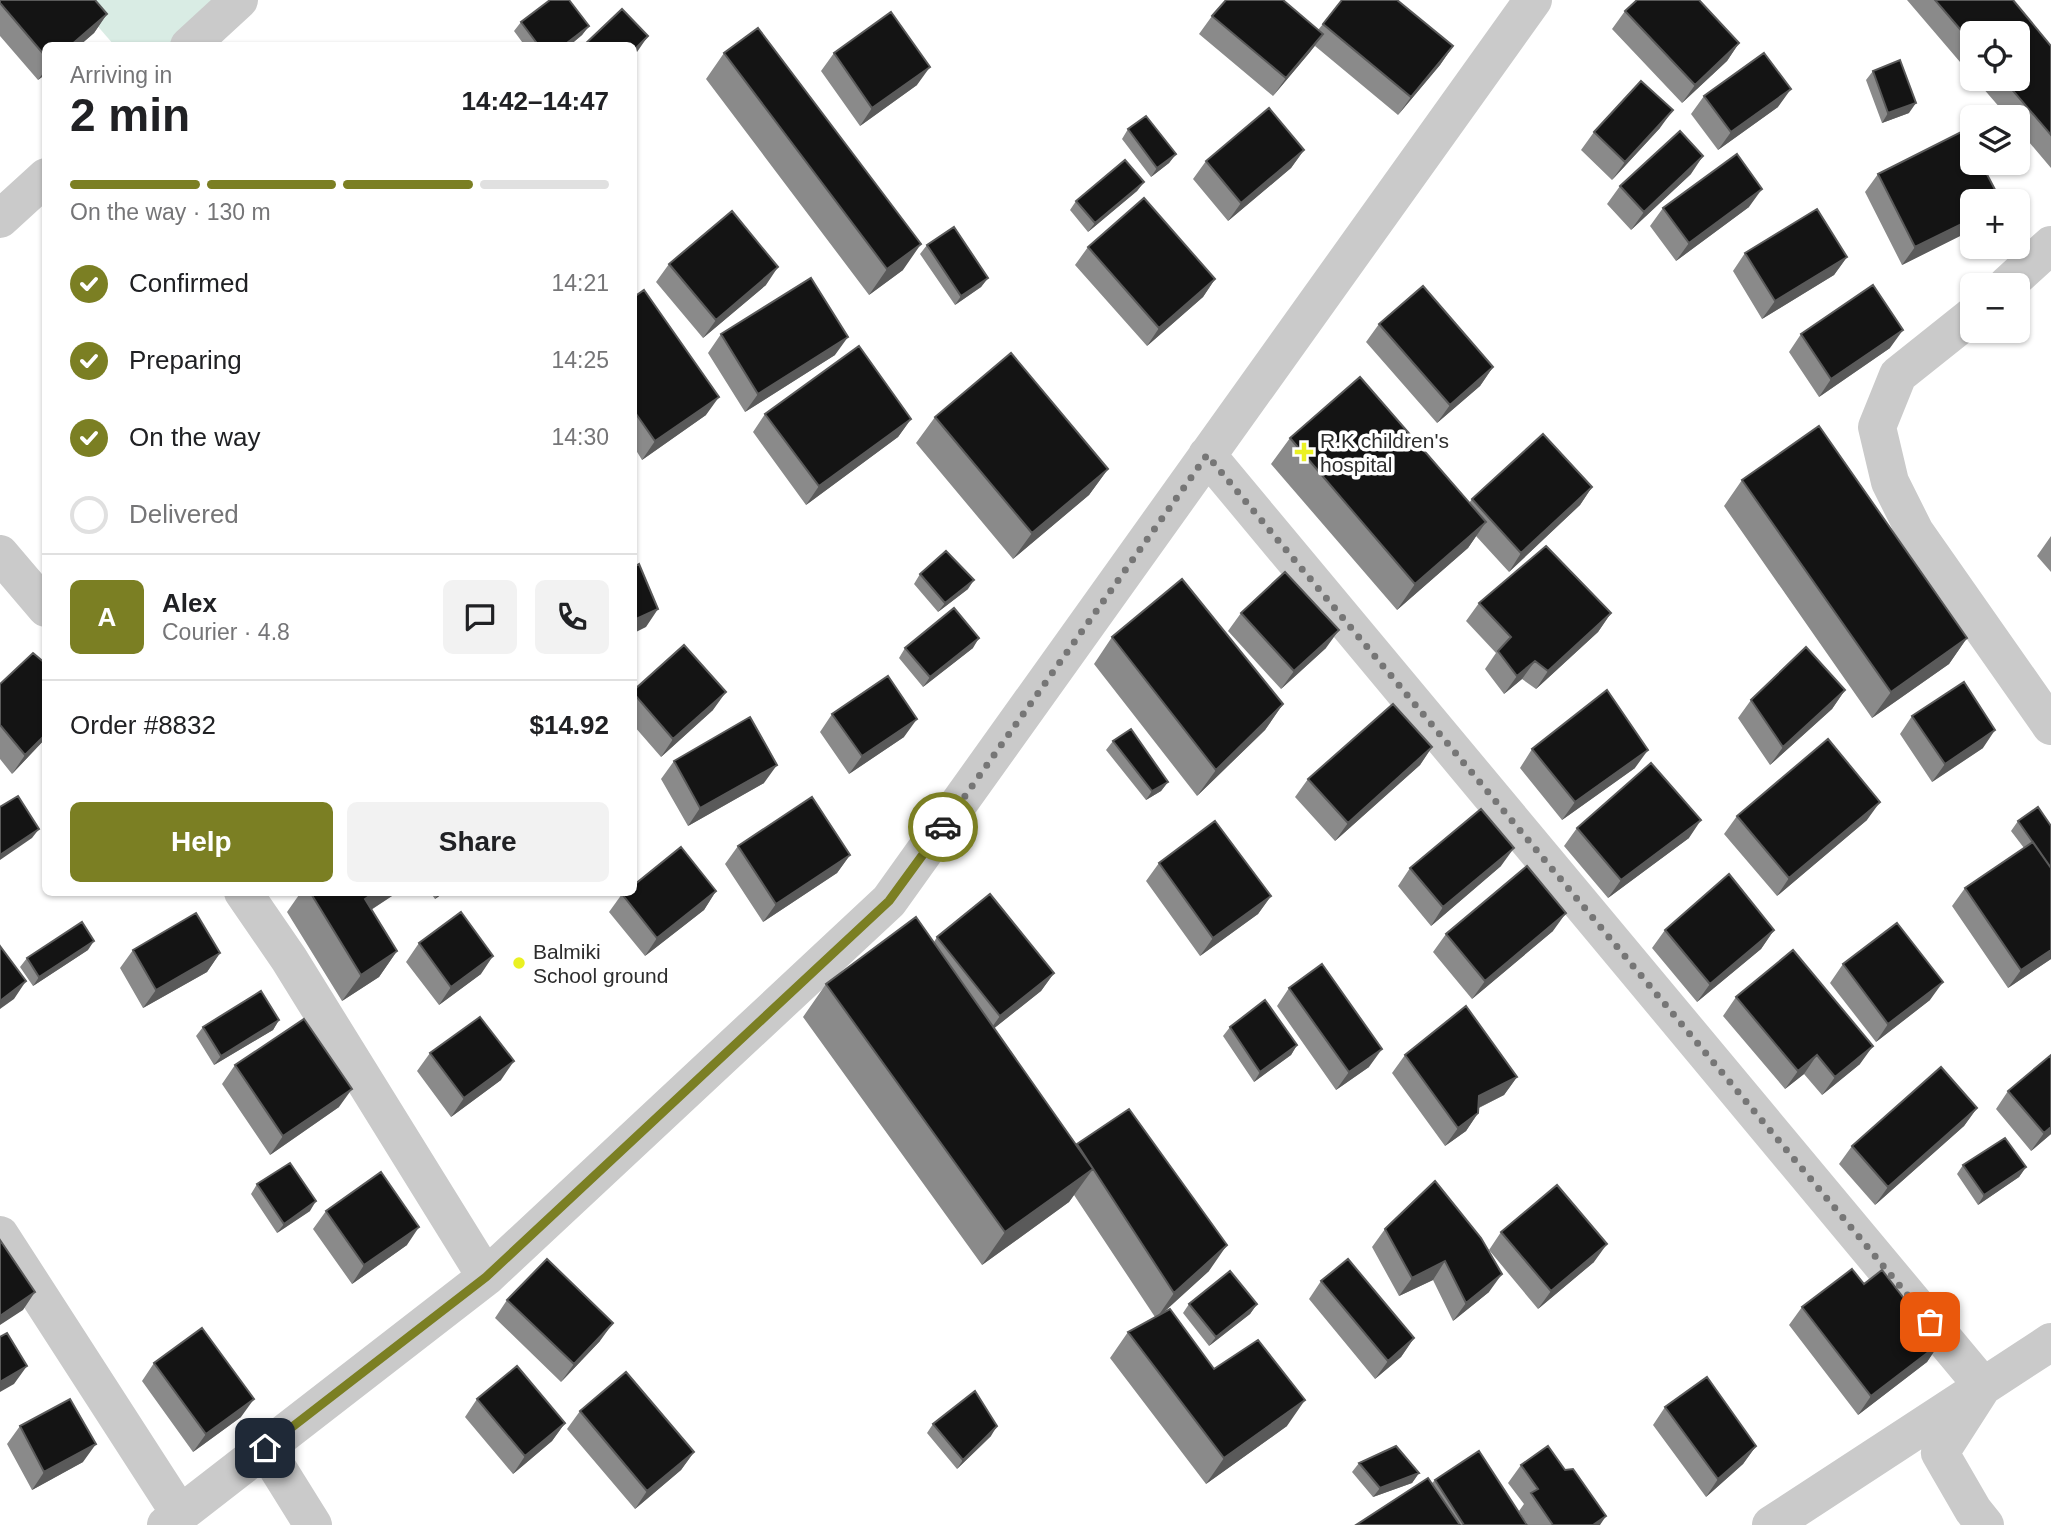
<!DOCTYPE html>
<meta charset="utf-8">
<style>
body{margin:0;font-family:Helvetica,sans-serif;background:#f2f2f2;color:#202124;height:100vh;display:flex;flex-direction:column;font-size:26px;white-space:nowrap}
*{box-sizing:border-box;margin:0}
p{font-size:23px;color:#757577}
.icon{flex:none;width:38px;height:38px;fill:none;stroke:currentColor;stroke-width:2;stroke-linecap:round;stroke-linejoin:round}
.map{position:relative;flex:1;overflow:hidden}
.panel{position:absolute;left:42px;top:42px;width:595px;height:854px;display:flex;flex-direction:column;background:#fff;border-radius:10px;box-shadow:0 2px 5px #0004}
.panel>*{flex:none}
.fabs{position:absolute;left:1960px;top:21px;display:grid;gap:14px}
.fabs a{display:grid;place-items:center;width:70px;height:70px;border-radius:10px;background:#fff;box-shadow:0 2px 5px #0004;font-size:35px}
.pin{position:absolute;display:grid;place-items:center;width:60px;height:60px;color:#fff;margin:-30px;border-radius:14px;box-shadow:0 4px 10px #0006}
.courier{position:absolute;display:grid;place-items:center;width:70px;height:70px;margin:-35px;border:5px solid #7b7f23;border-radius:50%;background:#fff;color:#222;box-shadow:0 2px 9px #0007}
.overview em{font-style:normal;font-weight:600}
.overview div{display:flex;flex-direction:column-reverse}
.overview{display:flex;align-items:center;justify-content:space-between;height:119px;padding:0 28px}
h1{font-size:46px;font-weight:600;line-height:52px}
.bar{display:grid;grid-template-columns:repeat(4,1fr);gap:10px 7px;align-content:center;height:84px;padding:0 28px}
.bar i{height:9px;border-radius:5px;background:#e0e0e0}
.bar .current{background:#7b7f23}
.bar p{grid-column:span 4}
.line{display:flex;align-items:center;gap:18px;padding:0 28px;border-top:2px solid #e0e0e0}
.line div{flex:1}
.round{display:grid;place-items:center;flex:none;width:74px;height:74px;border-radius:10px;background:#f2f2f2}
ol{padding:0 28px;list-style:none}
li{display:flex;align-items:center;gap:21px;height:77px}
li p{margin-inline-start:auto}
li .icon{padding:7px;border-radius:50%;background:#7b7f23;color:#fff;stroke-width:4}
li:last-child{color:#757577}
li i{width:38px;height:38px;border:4px solid #e0e0e0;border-radius:50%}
.primary-button{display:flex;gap:14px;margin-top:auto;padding:14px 28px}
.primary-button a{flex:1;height:80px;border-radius:10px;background:#7b7f23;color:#fff;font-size:28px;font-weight:600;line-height:80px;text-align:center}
.primary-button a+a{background:#f2f2f2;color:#202124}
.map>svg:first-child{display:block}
</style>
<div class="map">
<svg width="2051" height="1525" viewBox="0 0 2051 1525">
<rect width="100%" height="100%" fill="#fff"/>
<path fill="#d9ece4" d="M75 0H220L173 46 114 45Z"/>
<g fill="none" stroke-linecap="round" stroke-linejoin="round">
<path stroke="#cacaca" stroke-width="38" d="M189 46 239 0
M0 219 46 177
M2007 285 2051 245
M1972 316 1898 375 1877 427 1890 482 1915 532 2051 726
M1207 455 1983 1386 1940 1453 1973 1510 1985 1525
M0 554 46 608
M243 892 289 959 486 1277
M0 1235 180 1514
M265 1448 313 1525
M166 1525 486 1277 889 901 1533 0
M1771 1525 2051 1342"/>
</g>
<path fill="#8a8a8a" d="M0 0 107 14 94 33 79 46H46V74L38 80 0 36Z
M1907 0H2013L2051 46V168L2018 129V117H2008L1975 79H2018L1972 33V76Z
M1625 11 1739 43 1727 61 1682 103 1612 29Z
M1212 16 1318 30 1323 24 1453 46 1440 65 1398 115 1315 46 1273 96 1199 34Z
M521 22 589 26 582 35 569 46H525L514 31Z
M724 53 903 270 869 295 706 79Z
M834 53 917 85 860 126 821 71Z
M1873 71 1909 113 1882 123 1866 80Z
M1704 96 1778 107 1718 150 1691 114Z
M1660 128 1612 180 1581 150 1594 132Z
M1128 129 1176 154 1169 163 1151 177 1122 139Z
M1304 150 1291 168 1228 221 1193 179 1206 161Z
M1691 174 1631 230 1607 204 1620 186Z
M1878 174 1972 201V230L1902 265 1865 192Z
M1144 182 1137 191 1088 232 1070 210 1076 201Z
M1749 207 1676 261 1650 226 1663 208Z
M927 245 988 278 981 287 955 305 920 254Z
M1088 247 1215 279 1203 297 1147 346 1075 265Z
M1745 253 1847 257 1834 275 1762 319 1733 271Z
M669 264 766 285 703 338 656 282Z
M634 297 706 415 642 460 634 447Z
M1379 324 1493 367 1480 386 1437 423 1366 342Z
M721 334 835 355 745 412 708 353Z
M1801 334 1890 348 1819 397 1789 352Z
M765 414 911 419 898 437 806 505 753 432Z
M935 417 1108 469 1089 495 1013 559 916 443Z
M1290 438 1469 503 1472 499 1592 487 1580 505 1509 572 1476 536 1468 548 1397 610 1271 464Z
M1742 480 1967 638 1949 664 1872 718 1724 506Z
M2051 536V572L2037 556Z
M920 574 968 589 938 612 914 584Z
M1479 603 1611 613 1598 632 1536 689 1522 679 1504 694 1485 669 1496 653 1466 621Z
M1241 613 1326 648 1281 689 1228 631Z
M1112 637 1283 704 1265 730 1197 796 1094 664Z
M905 648H973L923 687 899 658Z
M0 684 46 738 12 774 0 759Z
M634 690 713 710 661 757 634 726Z
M1845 690 1832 709 1770 765 1738 718 1751 700Z
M832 714 904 737 849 774 820 732Z
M1912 716 1983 748 1932 782 1900 734Z
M1113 741 1168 782 1161 791 1146 800 1106 750Z
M1432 747 1420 765 1335 841 1295 797 1308 779Z
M1532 749 1635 768 1562 820 1520 768Z
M674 761 764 783 688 826 661 779Z
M1737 816 1867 820 1777 896 1724 834Z
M2018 821 2051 826V959L2008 988 1952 906 1965 888 2024 848 2011 831Z
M1577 828 1689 838 1608 898 1564 846Z
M738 846 850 855 837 873 763 922 725 864Z
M1159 863 1271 896 1258 914 1200 956 1146 881Z
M1501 866 1431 926 1398 886 1410 868Z
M716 891 704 910 645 956 609 912 622 894Z
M301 892H398L371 910 397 951 379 977 342 1001 287 912Z
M430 892H445L435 899Z
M1665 930H1774L1761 949 1697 1002 1652 948Z
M1553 931 1472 999 1433 952 1446 934Z
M937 937 1054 973 1041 991 994 1028 1076 1145 1077 1144 1209 1271 1163 1313 1214 1369 1287 1426 1206 1484 1110 1358 1128 1332 1155 1317 1074 1195 1069 1202 982 1265 803 1017 826 984 934 942Z
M419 943 481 974 439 1005 406 962Z
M88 950 33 986 20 967 27 958Z
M133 950 220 953 207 972 143 1008 120 968Z
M1843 964 1930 1000 1876 1042 1830 983Z
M1289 988 1369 1067 1336 1090 1277 1006Z
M1736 997 1860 1064 1822 1095 1804 1074 1785 1089 1723 1016Z
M279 1020 273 1030 214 1065 196 1036 203 1027Z
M1230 1027 1297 1045 1291 1055 1254 1082 1223 1036Z
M430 1053 501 1080 451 1117 417 1071Z
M1405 1055 1517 1077 1504 1095 1479 1108 1478 1113 1466 1131 1445 1146 1392 1073Z
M2051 1055V1134L2031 1151 1996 1109 2008 1091Z
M235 1065 339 1107 270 1155 222 1084Z
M1977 1108 1964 1126 1875 1205 1839 1164 1852 1146Z
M1963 1165 2026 1167 2019 1177 1978 1205 1957 1174Z
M1435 1181 1489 1292 1453 1321 1433 1280 1399 1296 1372 1247 1385 1229Z
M257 1184 310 1211 277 1233 251 1194Z
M326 1211 407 1245 352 1284 313 1229Z
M1501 1232 1594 1262 1538 1309 1489 1250Z
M1321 1281 1414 1338 1401 1357 1375 1379 1309 1299Z
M1864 1284 1939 1344 1927 1362 1858 1415 1789 1325 1802 1307Z
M507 1300 600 1341 561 1382 495 1318Z
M1189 1304H1257L1250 1314 1209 1346 1183 1313Z
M154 1363 241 1417 193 1452 142 1381Z
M477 1399 565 1423 552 1441 513 1474 465 1417Z
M1665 1407 1756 1446 1743 1464 1706 1497 1653 1425Z
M580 1411 694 1452 681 1470 635 1509 567 1429Z
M933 1424 991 1436 957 1469 927 1433Z
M20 1426 83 1462 32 1490 7 1444Z
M1359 1463 1419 1473 1412 1483 1373 1497 1352 1472Z
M1521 1465 1600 1525H1528L1519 1511 1524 1504 1508 1483Z
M1435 1480 1527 1525H1356L1432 1483Z"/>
<path fill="#5a5a5a" d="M107 14 94 33 79 46H70Z
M589 26 582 35 569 46H563Z
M1323 34 1310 52 1273 96 1286 78Z
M648 36 635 55 634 56V50Z
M1739 43 1727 61 1682 103 1695 85Z
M1453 46 1440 65 1398 115 1411 97Z
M930 67 917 85 860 126 872 108Z
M46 69V74L38 80Z
M1791 89 1778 107 1718 150 1731 132Z
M1916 103 1909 113 1882 123 1888 113Z
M1673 110 1660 128 1612 180 1625 162Z
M1304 150 1291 168 1228 221 1241 203Z
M1176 154 1169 163 1151 177 1157 168Z
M1703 156 1691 174 1631 230 1644 212Z
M1144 182 1137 191 1088 232 1095 223Z
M1762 189 1749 207 1676 261 1689 243Z
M1972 219V230L1902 265 1915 247Z
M921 244 903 270 869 295 887 269Z
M1847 257 1834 275 1762 319 1775 301Z
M778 267 766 285 703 338 716 320Z
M988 278 981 287 955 305 961 296Z
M1215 279 1203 297 1147 346 1159 328Z
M1903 330 1890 348 1819 397 1831 379Z
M848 337 835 355 745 412 758 394Z
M1493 367 1480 386 1437 423 1450 405Z
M719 397 706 415 642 460 655 441Z
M911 419 898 437 806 505 819 486Z
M1108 469 1089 495 1013 559 1032 533Z
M1592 487 1580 505 1509 572 1521 553Z
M1486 522 1468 548 1397 610 1415 584Z
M974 580 968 589 938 612 945 603Z
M658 609 646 627 634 633V620Z
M1611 613 1598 632 1536 689 1548 671Z
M1339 630 1326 648 1281 689 1294 671Z
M979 638 973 648 923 687 930 677Z
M1967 638 1949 664 1872 718 1891 692Z
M1535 661 1522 679 1504 694 1517 676Z
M1845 690 1832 709 1770 765 1783 747Z
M726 692 713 710 661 757 673 739Z
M1283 704 1265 730 1197 796 1216 770Z
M917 719 904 737 849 774 862 756Z
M1995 730 1983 748 1932 782 1945 764Z
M46 734V738L12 774 25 755Z
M1432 747 1420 765 1335 841 1348 823Z
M1648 750 1635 768 1562 820 1575 802Z
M777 765 764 783 688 826 700 808Z
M1168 782 1161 791 1146 800 1152 791Z
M1880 802 1867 820 1777 896 1789 878Z
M1701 820 1689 838 1608 898 1621 880Z
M39 829 32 838 0 860V855Z
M1514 848 1501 866 1431 926 1443 907Z
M850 855 837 873 763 922 776 904Z
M716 891 704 910 645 956 657 938Z
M375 892H398L346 926 365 899Z
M440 892H445L435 899Z
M1271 896 1258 914 1200 956 1213 938Z
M1566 913 1553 931 1472 999 1485 981Z
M1774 930 1761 949 1697 1002 1710 984Z
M94 941 88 950 33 986 39 977Z
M2051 950V959L2008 988 2021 970Z
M397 951 379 977 342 1001 361 975Z
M220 953 207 972 143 1008 156 990Z
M493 956 481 974 439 1005 451 987Z
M1054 973 1041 991 987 1034 1000 1016Z
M26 981 14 999 0 1009V1001Z
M1943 982 1930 1000 1876 1042 1888 1024Z
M279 1020 273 1030 214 1065 221 1056Z
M1297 1045 1291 1055 1254 1082 1260 1072Z
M1873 1046 1860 1064 1822 1095 1835 1077Z
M1382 1049 1369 1067 1336 1090 1349 1072Z
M1817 1055 1804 1074 1785 1089 1798 1071Z
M514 1061 501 1080 451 1117 464 1098Z
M1517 1077 1504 1095 1466 1114 1479 1096Z
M352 1089 339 1107 270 1155 283 1136Z
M1977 1108 1964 1126 1875 1205 1888 1187Z
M1478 1113 1466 1131 1445 1146 1458 1128Z
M2051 1127V1134L2031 1151 2044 1133Z
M2026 1167 2019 1177 1978 1205 1984 1195Z
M1093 1169 1069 1202 982 1265 1005 1232Z
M316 1201 310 1211 277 1233 284 1224Z
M419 1227 407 1245 352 1284 364 1265Z
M1607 1244 1594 1262 1538 1309 1551 1291Z
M1227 1245 1209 1271 1156 1319 1174 1293Z
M1445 1261 1433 1280 1399 1296 1412 1278Z
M1502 1274 1489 1292 1453 1321 1466 1303Z
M35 1292 23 1310 0 1325V1316Z
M1257 1304 1250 1314 1209 1346 1216 1337Z
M613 1323 600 1341 561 1382 574 1364Z
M1414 1338 1401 1357 1375 1379 1388 1361Z
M1939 1344 1927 1362 1858 1415 1871 1396Z
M27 1366 14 1384 0 1392V1382Z
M254 1399 241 1417 193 1452 206 1434Z
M1305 1400 1287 1426 1206 1484 1224 1458Z
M565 1423 552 1441 513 1474 525 1456Z
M997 1426 991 1436 957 1469 963 1460Z
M96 1444 83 1462 32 1490 44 1472Z
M1756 1446 1743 1464 1706 1497 1718 1479Z
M694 1452 681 1470 635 1509 647 1491Z
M1419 1473 1412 1483 1373 1497 1380 1488Z
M1606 1516 1600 1525H1593Z"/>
<path fill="#141414" stroke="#5a5a5a" stroke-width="2" d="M0 0H95L107 14 70 46H46V57L0 3Z
M550 0H569L589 26 563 46H539L521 22Z
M1226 0H1283L1323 34 1286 78 1212 16Z
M1342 0H1397L1453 46 1411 97 1323 24Z
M1637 0H1699L1739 43 1695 85 1625 11Z
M1935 0H2013L2051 46V135L2003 79H2018V33H1972V43Z
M622 9 648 36 634 50V46H583Z
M891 12 930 67 872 108 834 53Z
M758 28 921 244 887 269 724 53Z
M1764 53 1791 89 1731 132 1704 96Z
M1900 60 1916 103 1888 113 1873 71Z
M1641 81 1673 110 1625 162 1594 132Z
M1269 108 1304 150 1241 203 1206 161Z
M1146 116 1176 154 1157 168 1128 129Z
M1965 130 1972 145V163H1981L2001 201H1972V219L1915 247 1878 174Z
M1680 131 1703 156 1644 212 1620 186Z
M1737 154 1762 189 1689 243 1663 208Z
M1125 160 1144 182 1095 223 1076 201Z
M1144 198 1215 279 1159 328 1088 247Z
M1817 209 1847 257 1775 301 1745 253Z
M732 211 778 267 716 320 669 264Z
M954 227 988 278 961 296 927 245Z
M811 278 848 337 758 394 721 334Z
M1873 285 1903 330 1831 379 1801 334Z
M1423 286 1493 367 1450 405 1379 324Z
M644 290 719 397 655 441 634 411V297Z
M859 346 911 419 819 486 765 414Z
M1011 353 1108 469 1032 533 935 417Z
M1360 377 1486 522 1415 584 1290 438Z
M1819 426 1967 638 1891 692 1742 480Z
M1543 434 1592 487 1521 553 1472 499Z
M1546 546 1611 613 1548 671 1535 661 1517 676 1498 651 1511 637 1479 603Z
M946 551 974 580 945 603 920 574Z
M639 564 658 609 634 620V567Z
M1285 572 1339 630 1294 671 1241 613Z
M1182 579 1283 704 1216 770 1112 637Z
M954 608 979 638 930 677 905 648Z
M684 645 726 692 673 739 634 694V690Z
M1806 647 1845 690 1783 747 1751 700Z
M33 653 46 664V734L25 755 0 725V684Z
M888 676 917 719 862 756 832 714Z
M1964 682 1995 730 1945 764 1912 716Z
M1607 690 1648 750 1575 802 1532 749Z
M1393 704 1432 747 1348 823 1308 779Z
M750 717 777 765 700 808 674 761Z
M1131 729 1168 782 1152 791 1113 741Z
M1828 739 1880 802 1789 878 1737 816Z
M1651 763 1701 820 1621 880 1577 828Z
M18 796 39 829 0 855V807Z
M812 797 850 855 776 904 738 846Z
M2038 807 2051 826V868L2018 821Z
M1481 809 1514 848 1443 907 1410 868Z
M1215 821 1271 896 1213 938 1159 863Z
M2033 842 2051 868V950L2021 970 1965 888Z
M681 847 716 891 657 938 622 894 624 892H634V885Z
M1527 866 1566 913 1485 981 1446 934Z
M1729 874 1774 930 1710 984 1665 930Z
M310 892H375L365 899 397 951 361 975Z
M990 894 1054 973 1000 1016 937 937Z
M461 912 493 956 451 987 419 943Z
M196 913 220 953 156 990 133 950Z
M916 917 1093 1169 1005 1232 826 984Z
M82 922 94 941 39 977 27 958Z
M1897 923 1943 982 1888 1024 1843 964Z
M0 946 26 981 0 1001Z
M1793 950 1873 1046 1835 1077 1817 1055 1798 1071 1736 997Z
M1322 964 1382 1049 1349 1072 1289 988Z
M261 991 279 1020 221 1056 203 1027Z
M1265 1000 1297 1045 1260 1072 1230 1027Z
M1466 1006 1517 1077 1479 1096 1478 1113 1458 1128 1405 1055Z
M480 1017 514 1061 464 1098 430 1053Z
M304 1019 352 1089 283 1136 235 1065Z
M2051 1055V1127L2044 1133 2008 1091Z
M1941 1067 1977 1108 1888 1187 1852 1146Z
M1129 1109 1227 1245 1174 1293 1077 1144Z
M2005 1138 2026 1167 1984 1195 1963 1165Z
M290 1163 316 1201 284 1224 257 1184Z
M381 1172 419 1227 364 1265 326 1211Z
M1435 1181 1481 1238 1502 1274 1466 1303 1445 1261 1412 1278 1385 1229Z
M1557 1185 1607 1244 1551 1291 1501 1232Z
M0 1240 35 1292 0 1316Z
M547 1259 613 1323 574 1364 507 1300Z
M1348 1259 1414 1338 1388 1361 1321 1281Z
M1852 1269 1864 1284 1882 1270 1939 1344 1871 1396 1802 1307Z
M1230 1271 1257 1304 1216 1337 1189 1304Z
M1170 1309 1214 1369 1258 1340 1305 1400 1224 1458 1128 1332Z
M202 1328 254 1399 206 1434 154 1363Z
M7 1333 27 1366 0 1382V1337Z
M517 1366 565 1423 525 1456 477 1399Z
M626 1372 694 1452 647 1491 580 1411Z
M1707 1377 1756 1446 1718 1479 1665 1407Z
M975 1391 997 1426 963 1460 933 1424Z
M70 1399 96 1444 44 1472 20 1426Z
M1396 1446 1419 1473 1380 1488 1359 1463Z
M1548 1446 1565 1470 1573 1469 1606 1516 1593 1525H1553L1531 1493 1538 1489 1521 1465Z
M1479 1451 1527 1525H1464L1435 1480Z
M1428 1478 1460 1525H1356Z"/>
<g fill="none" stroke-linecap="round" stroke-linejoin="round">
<path stroke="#767676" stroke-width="7" stroke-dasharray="0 12.6" d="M943 827 1207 455 1930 1322"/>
<path stroke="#7b7f23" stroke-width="9" d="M265 1448 486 1277 889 901 943 827"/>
</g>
<g fill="#eaf122" stroke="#fff" stroke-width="2.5">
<path d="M1300.5 441.5h7v7h7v7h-7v7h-7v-7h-7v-7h7z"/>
<circle cx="519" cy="963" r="7"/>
</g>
<g text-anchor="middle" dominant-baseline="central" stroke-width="7" stroke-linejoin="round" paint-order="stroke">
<g font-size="21" fill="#2d2d2d" stroke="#fff" text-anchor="start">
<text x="1320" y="440">R.K children's<tspan x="1320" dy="24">hospital</tspan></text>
<text x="533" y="951">Balmiki<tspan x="533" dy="24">School ground</tspan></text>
</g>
</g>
</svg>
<div class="fabs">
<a><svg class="icon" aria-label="locate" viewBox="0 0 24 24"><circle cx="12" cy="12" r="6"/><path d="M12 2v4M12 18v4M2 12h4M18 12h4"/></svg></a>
<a><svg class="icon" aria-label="layers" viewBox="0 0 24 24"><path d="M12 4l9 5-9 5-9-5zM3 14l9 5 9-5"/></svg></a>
<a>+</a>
<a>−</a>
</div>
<div class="pin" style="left:1930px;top:1322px;background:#ea580c"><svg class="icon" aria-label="bag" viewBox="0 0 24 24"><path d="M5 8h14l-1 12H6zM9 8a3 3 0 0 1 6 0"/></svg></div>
<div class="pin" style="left:265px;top:1448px;background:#1f2937"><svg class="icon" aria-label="home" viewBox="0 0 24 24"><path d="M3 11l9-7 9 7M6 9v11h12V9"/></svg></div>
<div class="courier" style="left:943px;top:827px"><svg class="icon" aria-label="car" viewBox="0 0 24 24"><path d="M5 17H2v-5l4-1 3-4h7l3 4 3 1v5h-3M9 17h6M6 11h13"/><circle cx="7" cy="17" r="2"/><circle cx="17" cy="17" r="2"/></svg></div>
<section class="panel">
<div class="overview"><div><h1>2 min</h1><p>Arriving in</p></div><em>14:42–14:47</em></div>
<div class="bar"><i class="current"></i><i class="current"></i><i class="current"></i><i></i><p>On the way · 130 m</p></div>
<ol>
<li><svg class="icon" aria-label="check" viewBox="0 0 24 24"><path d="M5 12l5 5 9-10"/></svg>Confirmed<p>14:21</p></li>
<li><svg class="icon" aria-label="check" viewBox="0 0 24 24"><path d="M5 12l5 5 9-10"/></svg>Preparing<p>14:25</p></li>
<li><svg class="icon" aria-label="check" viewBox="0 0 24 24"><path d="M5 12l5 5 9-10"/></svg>On the way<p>14:30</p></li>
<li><i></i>Delivered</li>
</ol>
<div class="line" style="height:126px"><b class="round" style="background:#7b7f23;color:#fff">A</b><div><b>Alex</b><p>Courier · 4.8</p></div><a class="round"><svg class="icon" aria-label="chat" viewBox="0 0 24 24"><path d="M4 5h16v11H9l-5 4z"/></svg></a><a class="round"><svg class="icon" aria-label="phone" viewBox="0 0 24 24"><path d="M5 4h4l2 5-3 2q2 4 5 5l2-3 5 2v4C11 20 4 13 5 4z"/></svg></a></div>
<div class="line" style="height:91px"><div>Order #8832</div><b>$14.92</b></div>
<div class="primary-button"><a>Help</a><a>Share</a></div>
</section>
</div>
